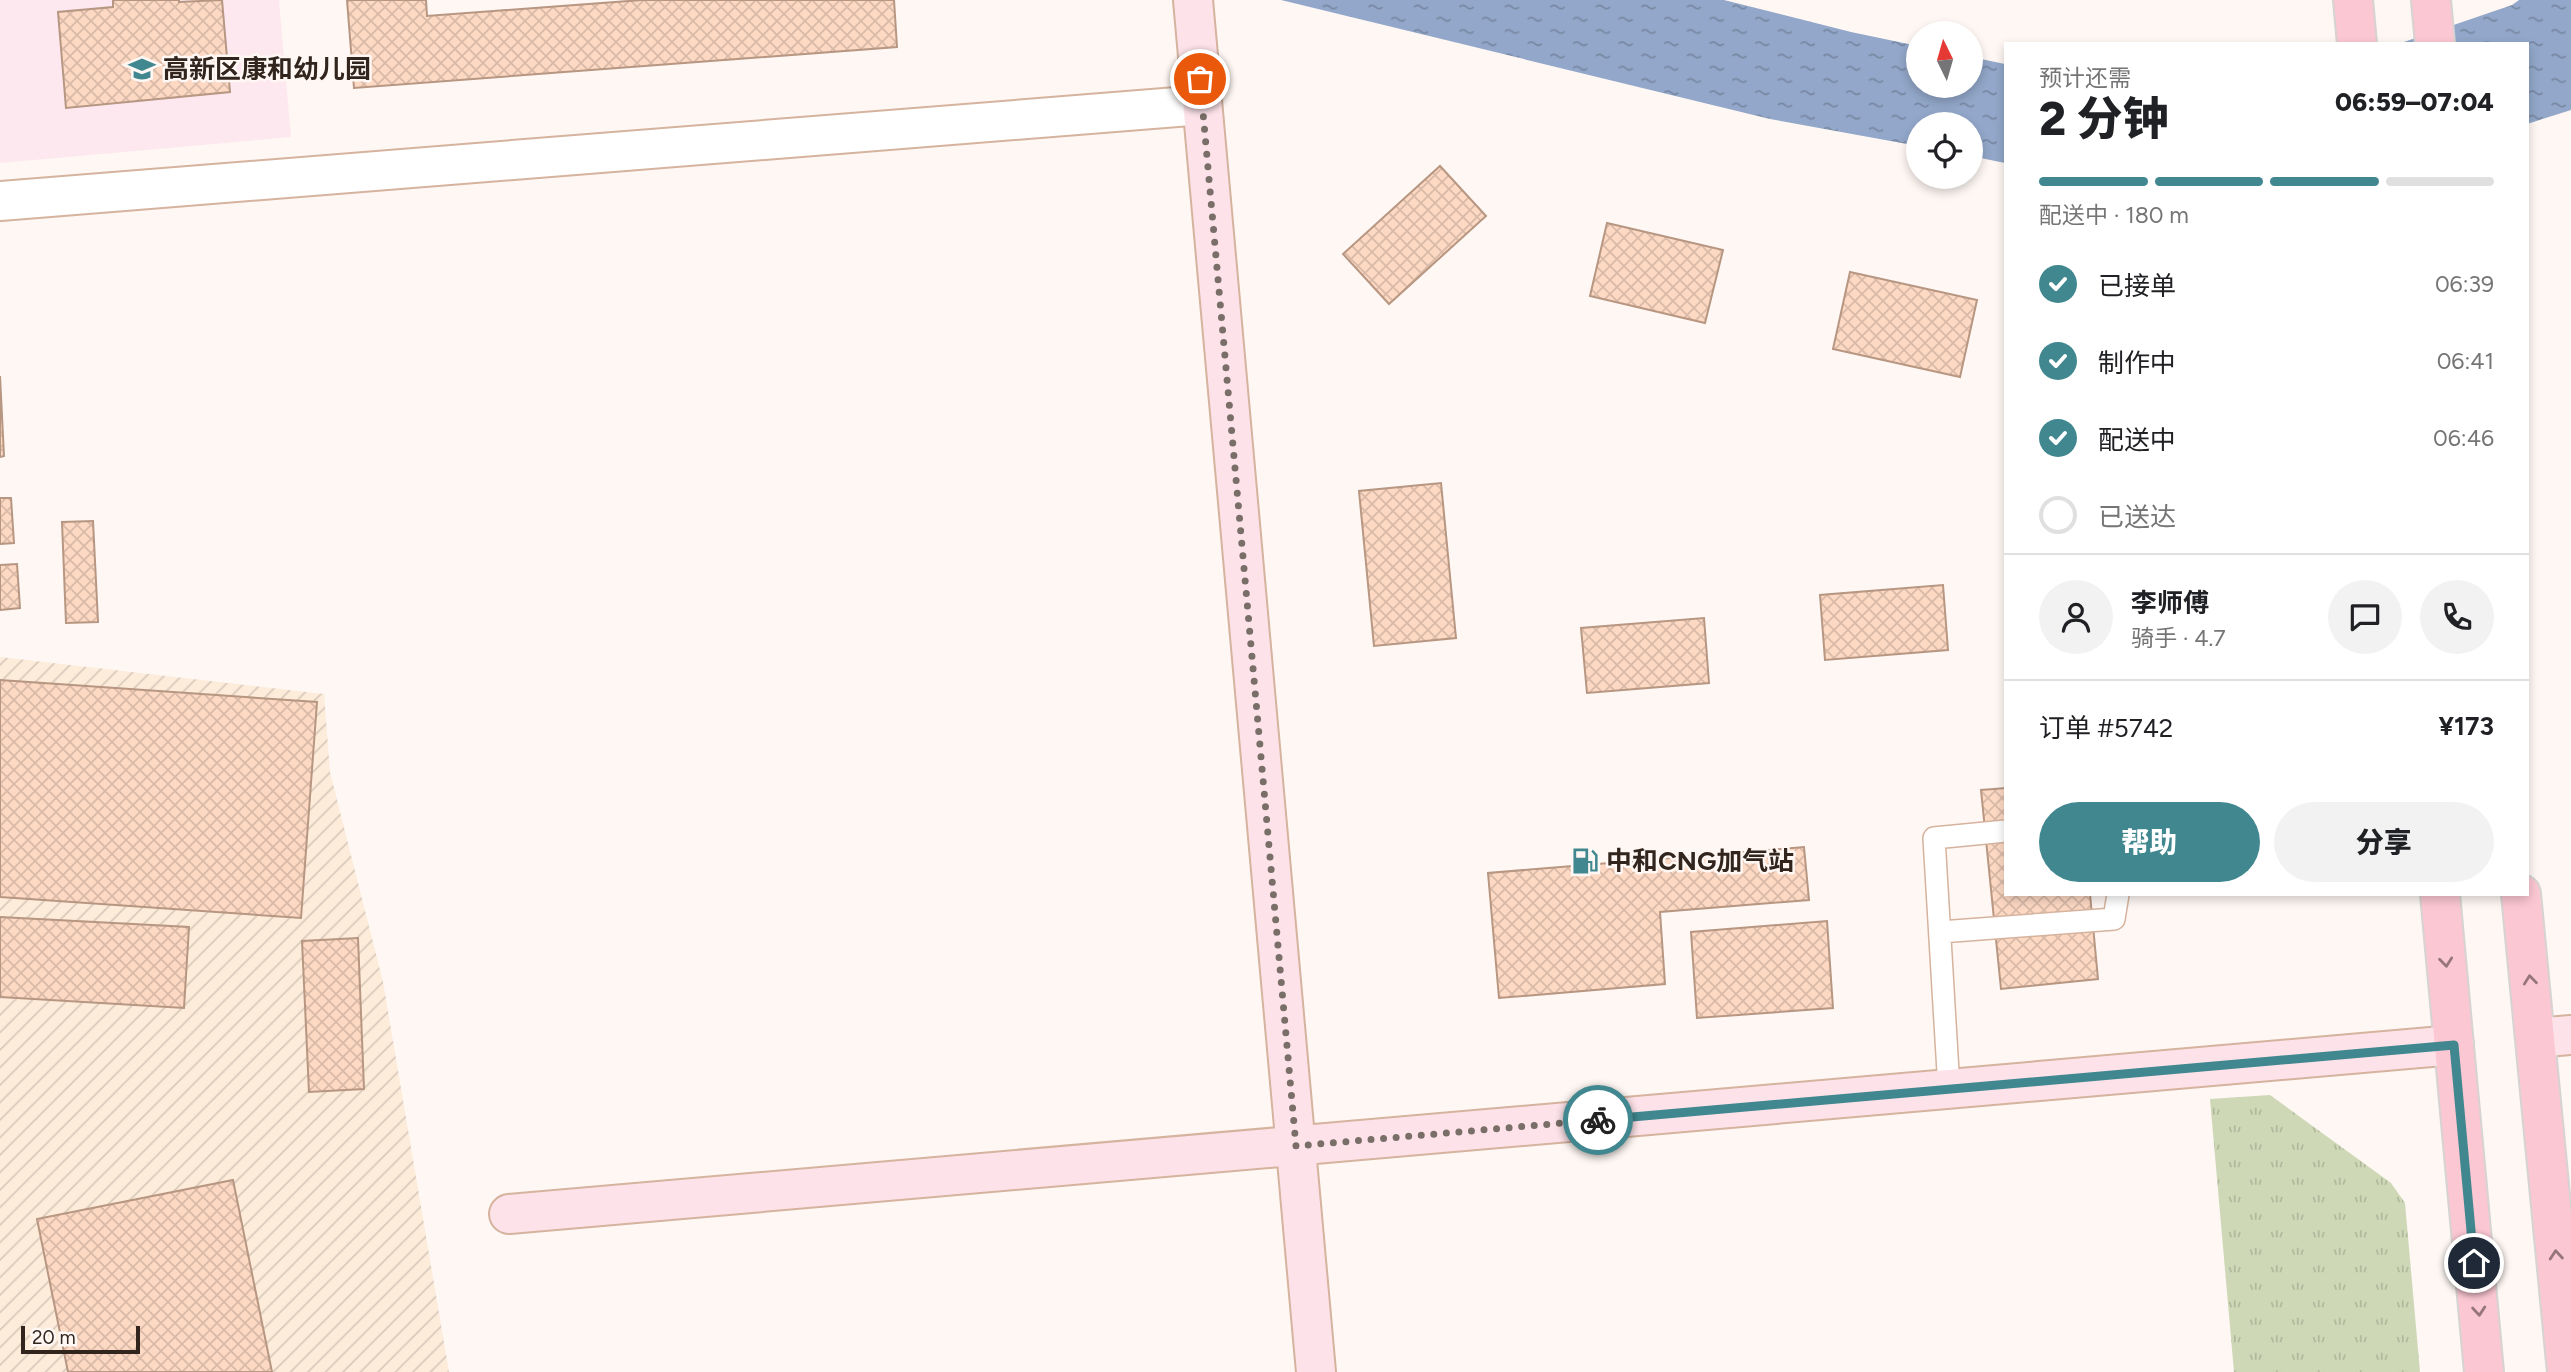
<!DOCTYPE html>
<html lang="zh">
<meta charset="utf-8">
<style>
body{margin:0;font-family:Figtree,"Noto Sans SC",sans-serif;background:#f2f2f2;color:#202124;height:100vh;display:flex;flex-direction:column;font-size:26px;white-space:nowrap}
*{box-sizing:border-box;margin:0}
p{font-size:23px;color:#757577}
.icon{flex:none;width:38px;height:38px;fill:none;stroke:currentColor;stroke-width:2;stroke-linecap:round;stroke-linejoin:round}
.map{position:relative;flex:1;overflow:hidden}
.drawer{position:absolute;left:2004px;top:42px;width:525px;height:854px;display:flex;flex-direction:column;background:#fff;border-radius:0px;box-shadow:0 4px 10px #0003}
.drawer>*{flex:none}
.needle{width:46px;rotate:355deg}
.fabs{position:absolute;left:1906px;top:21px;display:grid;gap:14px}
.fabs a{display:grid;place-items:center;width:77px;height:77px;border-radius:50%;background:#fff;box-shadow:0 4px 10px #0003;font-size:35px}
.scale{position:absolute;left:21px;bottom:18px;width:119px;box-sizing:border-box;padding-left:7px;border:4px solid #32251d;border-top:0;font-size:19px;line-height:24px;white-space:nowrap;color:#32251d;-webkit-text-stroke:5px #fef7f3;paint-order:stroke}
.pin{position:absolute;display:grid;place-items:center;width:60px;height:60px;color:#fff;margin:-30px;border:4px solid #fff;border-radius:50%;box-shadow:0 2px 7px #0007}
.courier{position:absolute;display:grid;place-items:center;width:70px;height:70px;margin:-35px;border:5px solid #40878f;border-radius:50%;background:#fff;color:#222;box-shadow:0 2px 9px #0007}
.overview em{font-style:normal;font-weight:800}
.overview div{display:flex;flex-direction:column-reverse}
.overview{display:flex;align-items:center;justify-content:space-between;height:119px;padding:0 35px}
h1{font-size:46px;font-weight:800;line-height:52px}
.bar{display:grid;grid-template-columns:repeat(4,1fr);gap:10px 7px;align-content:center;height:84px;padding:0 35px}
.bar i{height:9px;border-radius:5px;background:#e0e0e0}
.bar .active{background:#40878f}
.bar p{grid-column:span 4}
.line{display:flex;align-items:center;gap:18px;padding:0 35px;border-top:2px solid #e0e0e0}
.line div{flex:1}
.round{display:grid;place-items:center;flex:none;width:74px;height:74px;border-radius:37px;background:#f2f2f2}
ol{padding:0 35px;list-style:none}
li{display:flex;align-items:center;gap:21px;height:77px}
li p{margin-inline-start:auto}
li .icon{padding:7px;border-radius:50%;background:#40878f;color:#fff;stroke-width:4}
li:last-child{color:#757577}
li i{width:38px;height:38px;border:4px solid #e0e0e0;border-radius:50%}
.button{display:flex;gap:14px;margin-top:auto;padding:14px 35px}
.button a{flex:1;height:80px;border-radius:42px;background:#40878f;color:#fff;font-size:28px;font-weight:800;line-height:80px;text-align:center}
.button a+a{background:#f2f2f2;color:#202124}
.map>svg:first-child{display:block}
</style>
<div class="map">
<svg width="2571" height="1372" viewBox="0 0 2571 1372">
<defs>
<pattern id="industrial-furrows" width="10" height="10" patternUnits="userSpaceOnUse" patternTransform="scale(1.75)"><rect width="10" height="10" fill="#fdecda"/><path d="M-1 1l2-2M0 10L10 0M9 11l2-2" fill="none" stroke="#d9cabb"/></pattern>
<pattern id="park-tufts" width="24" height="20" patternUnits="userSpaceOnUse" patternTransform="scale(1.75)"><rect width="24" height="20" fill="#ced8b7"/><path d="M3 7l-1-3M5 7V3M7 7l1-3M15 17l-1-3M17 17v-4M19 17l1-3" fill="none" stroke="#b1b99d"/></pattern>
<pattern id="water-ripples" width="26" height="14" patternUnits="userSpaceOnUse" patternTransform="scale(1.75)"><rect width="26" height="14" fill="#92a7c9"/><path d="M2 4q2-2 4 0t4 0M15 11q2-2 4 0t4 0" fill="none" stroke="#7888a3"/></pattern>
<pattern id="building-cross-hatch" width="8" height="8" patternUnits="userSpaceOnUse" patternTransform="scale(1.75)"><rect width="8" height="8" fill="#fdd9c4"/><path d="M0 0l8 8M0 8l8-8" fill="none" stroke="#d9baa8"/></pattern>
</defs>
<rect width="100%" height="100%" fill="#fef7f3"/>
<path fill="url(#industrial-furrows)" d="M0 657 324 694 330 772 383 982 449 1372H0Z"/>
<path fill="#fde8f0" d="M0 0H279L291 137 0 163Z"/>
<path fill="url(#park-tufts)" d="M2270 1095 2391 1183 2405 1203 2420 1372H2234L2210 1099Z"/>
<path fill="url(#water-ripples)" d="M1281 0H1724L1851 32 1918 46V86H1970L1971 57 2005 64V163L1971 156 1970 124H1918V146L1770 119Z
M2519 0H2571V110L2527 124V44H2398L2512 5Z"/>
<path fill="url(#building-cross-hatch)" stroke="#b79682" stroke-width="2" d="M113 0H179V2L222 0 230 92 66 108 58 12 113 7Z
M347 0H426L427 16 642 0H894L897 47 354 88Z
M1440 166 1486 216 1389 304 1343 254Z
M1607 223 1723 250 1705 323 1590 296Z
M1850 272 1977 300 1960 377 1833 349Z
M0 376 4 456 0 457Z
M1441 483 1456 638 1374 646 1359 491Z
M0 498H11L14 543 0 544Z
M93 521 98 622 66 623 62 522Z
M17 564 20 608 0 610V565Z
M1943 585 1948 650 1825 660 1820 595Z
M1704 618 1709 683 1587 693 1581 628Z
M0 680 317 702 301 918 0 897Z
M2006 788V894H2090L2098 979 2001 989 1981 790Z
M1804 847 1809 900 1660 912 1665 984 1499 998 1488 873Z
M0 917 189 927 184 1008 0 997Z
M1827 921 1833 1008 1697 1018 1691 932Z
M358 938 364 1089 309 1092 302 941Z
M233 1180 272 1372H68L37 1219Z"/>
<g fill="none" stroke-linecap="round" stroke-linejoin="round">
<g stroke="#d5b39e" stroke-width="24">
<path id="lane" d="M1940 932 2114 919 2118 894
M1949 1089 1934 838 2006 831"/>
</g>
<g stroke="#d5b39e" stroke-width="42">
<path id="street" d="M0 201 1202 105"/>
</g>
<g stroke="#d5b39e" stroke-width="42">
<path id="secondary" d="M1193 0 1316 1372
M2536 1038 2571 1035
M509 1214 2454 1045"/>
</g>
<g stroke="#d6d3d2" stroke-width="42">
<path id="primary" d="M2353 0 2357 44
M2431 0 2435 44
M2440 894 2484 1372
M2521 894 2567 1372"/>
</g>
<use href="#lane" stroke="#fff" stroke-width="21"/>
<use href="#street" stroke="#fff" stroke-width="38"/>
<use href="#secondary" stroke="#fde3e9" stroke-width="38"/>
<use href="#primary" stroke="#fbc7d3" stroke-width="38"/>
</g>
<defs><path id="oneway-chevron" d="M-2-3.5L2.5 0L-2 3.5" fill="none" stroke-width="1.6" stroke-linecap="round" stroke-linejoin="round" transform="scale(1.75)"/></defs>
<g stroke="#967678">
<use href="#oneway-chevron" transform="translate(2446 962) rotate(84)"/>
<use href="#oneway-chevron" transform="translate(2530 980) rotate(-96)"/>
<use href="#oneway-chevron" transform="translate(2556 1255) rotate(-95)"/>
<use href="#oneway-chevron" transform="translate(2479 1311) rotate(85)"/>
</g>
<g fill="none" stroke-linecap="round" stroke-linejoin="round">
<path stroke="#796e68" stroke-width="7" stroke-dasharray="0 12.6" d="M1200 79 1296 1146 1598 1120"/>
<path stroke="#40878f" stroke-width="9" d="M1598 1120 2454 1045 2474 1263"/>
</g>
<defs>
<g id="school-bare" transform="scale(2.1)"><path d="M0-5L7-2L0 1L-7-2ZM-4 1L0 2.5L4 1V4Q0 6-4 4Z" fill="#40878f" stroke="#fef7f3" stroke-width="2.5" paint-order="stroke"/></g>
<g id="fuel-bare" transform="scale(2.1)"><path d="M-5.5-6h7V0h2V4h1.3V-2.5L3-4.5l.8-.8L6-3V5H2.5V1h-1V6h-7ZM-4.2-4.7v3.2H.2V-4.7Z" fill="#40878f" stroke="#fef7f3" stroke-width="2.5" paint-order="stroke"/></g>
</defs>
<g fill-rule="evenodd">
<use href="#school-bare" x="142" y="69"/>
<use href="#fuel-bare" x="1585" y="861"/>
</g>
<g text-anchor="middle" dominant-baseline="central" stroke-width="5" stroke-linejoin="round" paint-order="stroke">
<g font-size="26" font-weight="bold" fill="#32251d" stroke="#fef7f3" text-anchor="start">
<text x="163" y="69">高新区康和幼儿园</text>
<text x="1606" y="861">中和CNG加气站</text>
</g>
</g>
</svg>
<div class="fabs">
<a><svg class="needle" viewBox="-14 -14 28 28"><path d="M0-13l5 13h-10z" fill="#e53935"/><path d="M0 13l5-13h-10z" fill="#757577"/></svg></a>
<a><svg class="icon" aria-label="locate" viewBox="0 0 24 24"><circle cx="12" cy="12" r="6"/><path d="M12 2v4M12 18v4M2 12h4M18 12h4"/></svg></a>
</div>
<div class="scale">20 m</div>
<div class="pin" style="left:1200px;top:79px;background:#ea580c"><svg class="icon" aria-label="bag" viewBox="0 0 24 24"><path d="M5 8h14l-1 12H6zM9 8a3 3 0 0 1 6 0"/></svg></div>
<div class="pin" style="left:2474px;top:1263px;background:#1f2937"><svg class="icon" aria-label="home" viewBox="0 0 24 24"><path d="M3 11l9-7 9 7M6 9v11h12V9"/></svg></div>
<div class="courier" style="left:1598px;top:1120px"><svg class="icon" aria-label="bike" viewBox="0 0 24 24"><circle cx="6" cy="16" r="4"/><circle cx="18" cy="16" r="4"/><path d="M6 16l4-8h5l3 8M10 8l3 8H6M13 5h3"/></svg></div>
<section class="drawer">
<div class="overview"><div><h1>2 分钟</h1><p>预计还需</p></div><em>06:59–07:04</em></div>
<div class="bar"><i class="active"></i><i class="active"></i><i class="active"></i><i></i><p>配送中 · 180 m</p></div>
<ol>
<li><svg class="icon" aria-label="check" viewBox="0 0 24 24"><path d="M5 12l5 5 9-10"/></svg>已接单<p>06:39</p></li>
<li><svg class="icon" aria-label="check" viewBox="0 0 24 24"><path d="M5 12l5 5 9-10"/></svg>制作中<p>06:41</p></li>
<li><svg class="icon" aria-label="check" viewBox="0 0 24 24"><path d="M5 12l5 5 9-10"/></svg>配送中<p>06:46</p></li>
<li><i></i>已送达</li>
</ol>
<div class="line" style="height:126px"><a class="round"><svg class="icon" aria-label="person" viewBox="0 0 24 24"><circle cx="12" cy="8" r="4"/><path d="M4 21q1-7 8-7t8 7"/></svg></a><div><b>李师傅</b><p>骑手 · 4.7</p></div><a class="round"><svg class="icon" aria-label="chat" viewBox="0 0 24 24"><path d="M4 5h16v11H9l-5 4z"/></svg></a><a class="round"><svg class="icon" aria-label="phone" viewBox="0 0 24 24"><path d="M5 4h4l2 5-3 2q2 4 5 5l2-3 5 2v4C11 20 4 13 5 4z"/></svg></a></div>
<div class="line" style="height:91px"><div>订单 #5742</div><b>¥173</b></div>
<div class="button"><a>帮助</a><a>分享</a></div>
</section>
</div>
